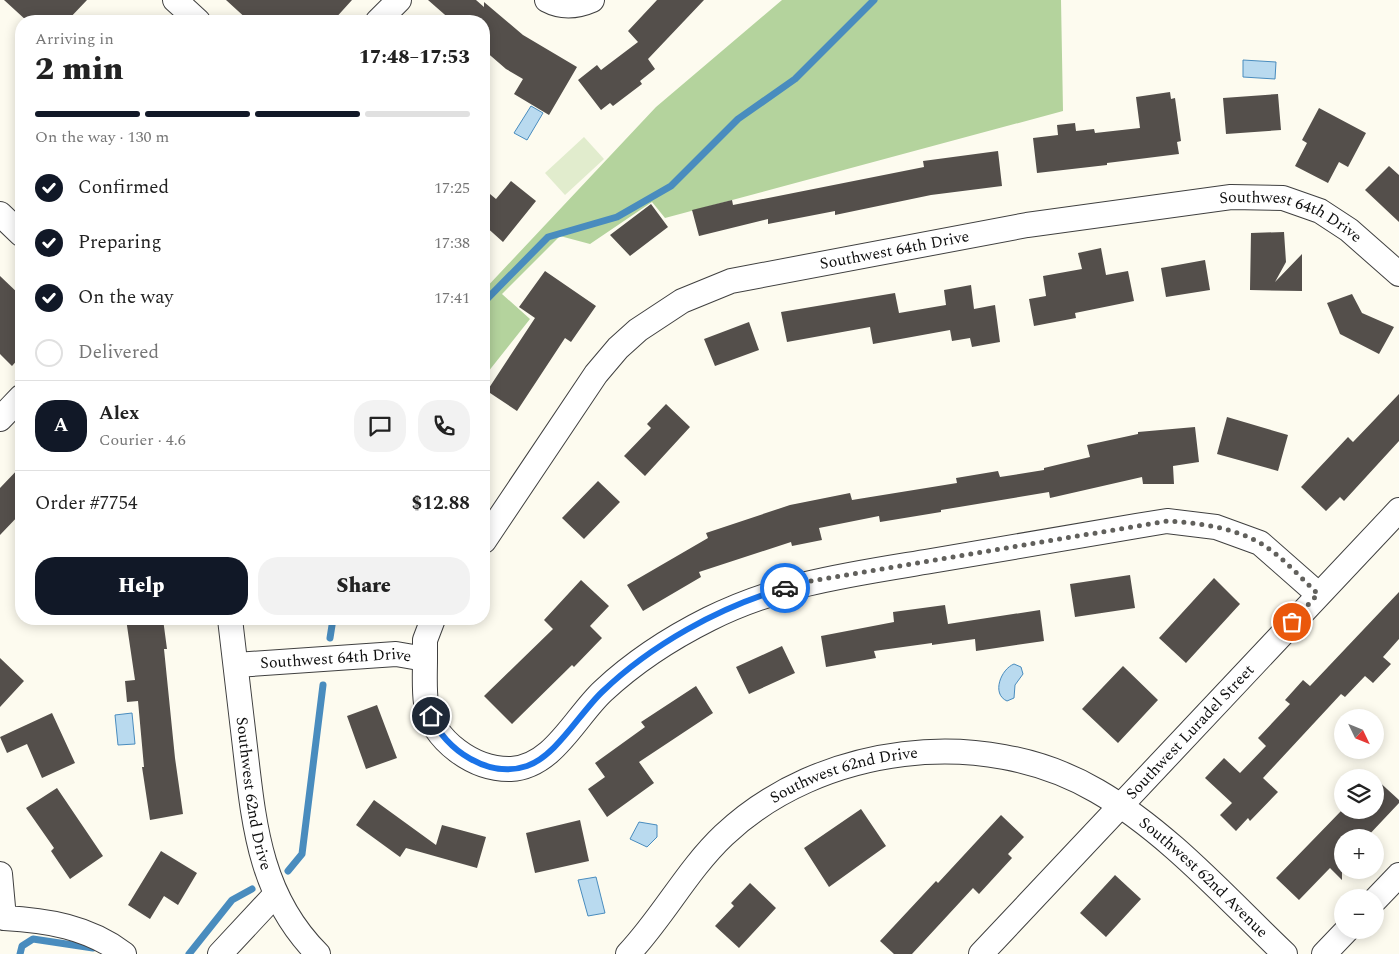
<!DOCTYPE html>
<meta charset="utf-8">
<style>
body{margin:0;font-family:Spectral,serif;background:#f2f2f2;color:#222;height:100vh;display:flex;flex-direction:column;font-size:19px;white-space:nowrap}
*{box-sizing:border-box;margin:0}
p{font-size:16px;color:#767676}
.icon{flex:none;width:28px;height:28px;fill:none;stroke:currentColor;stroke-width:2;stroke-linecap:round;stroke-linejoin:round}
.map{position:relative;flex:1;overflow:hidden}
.panel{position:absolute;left:15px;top:15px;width:475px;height:610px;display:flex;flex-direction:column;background:#fff;border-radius:20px;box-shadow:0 2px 12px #0003}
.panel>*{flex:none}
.needle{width:32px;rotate:133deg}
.buttons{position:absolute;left:1334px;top:709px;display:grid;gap:10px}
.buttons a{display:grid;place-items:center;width:50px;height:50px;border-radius:50%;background:#fff;box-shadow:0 2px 12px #0003;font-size:25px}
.pin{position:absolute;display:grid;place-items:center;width:42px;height:42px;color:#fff;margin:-21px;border:2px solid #fff;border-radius:50%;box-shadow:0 1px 5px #0007}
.courier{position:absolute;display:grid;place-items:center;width:50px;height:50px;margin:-25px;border:4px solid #1a73e8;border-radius:50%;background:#fff;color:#222;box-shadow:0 1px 6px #0007}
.overview em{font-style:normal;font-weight:800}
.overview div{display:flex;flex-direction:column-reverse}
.overview{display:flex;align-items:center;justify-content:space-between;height:85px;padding:0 20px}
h1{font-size:32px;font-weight:800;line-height:38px}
.bar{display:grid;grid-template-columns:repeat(4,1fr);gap:8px 5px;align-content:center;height:60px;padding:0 20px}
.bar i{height:6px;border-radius:4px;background:#e0e0e0}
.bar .on{background:#111827}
.bar p{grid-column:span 4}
.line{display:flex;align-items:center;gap:12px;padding:0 20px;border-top:1px solid #e0e0e0}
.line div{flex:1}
.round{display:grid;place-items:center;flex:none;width:52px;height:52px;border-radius:20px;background:#f2f2f2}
ol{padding:0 20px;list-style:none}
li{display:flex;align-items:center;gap:15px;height:55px}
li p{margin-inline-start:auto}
li .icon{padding:5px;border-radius:50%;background:#111827;color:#fff;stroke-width:4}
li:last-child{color:#767676}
li i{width:28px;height:28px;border:2px solid #e0e0e0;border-radius:50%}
.primary-button{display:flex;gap:10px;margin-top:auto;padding:10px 20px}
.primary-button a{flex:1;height:58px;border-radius:20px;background:#111827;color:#fff;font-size:20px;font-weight:800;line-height:58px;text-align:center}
.primary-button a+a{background:#f2f2f2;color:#222}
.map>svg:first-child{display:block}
</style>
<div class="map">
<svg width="1399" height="954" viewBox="0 0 1399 954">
<rect width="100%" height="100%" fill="#fdfbef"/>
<path fill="#b4d39d" d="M782 0H1061L1063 111 665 218 652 202 590 244 560 236 502 294 530 319 484 377V290L656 107Z"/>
<path fill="#e1eccd" d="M584 137 604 159 565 195 545 173Z"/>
<path fill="#b9daef" stroke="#498cbe" d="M1243 60 1276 62 1275 79 1243 77Z
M531 106 543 113 527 140 514 133Z
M1014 664 1021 667 1023 674 1015 685 1014 698 1007 701C991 694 1001 669 1014 664Z
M132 713 135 744 118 745 115 715Z
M639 822 657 825V837L647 847 630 839Z
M596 877 605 913 588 916 578 880Z"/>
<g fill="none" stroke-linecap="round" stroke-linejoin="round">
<path stroke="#498cbe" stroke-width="7" d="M484 302 548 237 617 217 671 186 738 119 795 79 874 0
M330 638 333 619
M288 871 302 854 323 685
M20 954 22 946 33 939 93 948
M189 954 232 900 252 889"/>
</g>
<path fill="#544f4b" d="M4 0H87L67 21H27Z
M226 0H352L333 21H249Z
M428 0H476L484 7V2L523 35 577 67 549 115 514 94 523 79 506 69 484 50V21H452Z
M657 0H704L648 59 655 69 640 81 642 84 613 106 610 103 601 110 578 80 597 65 601 70 638 42 628 31Z
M1170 92 1171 99 1175 98 1181 141 1177 142 1179 154 1107 163V165L1037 173 1033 138 1058 135 1057 125 1075 123 1076 131 1094 129 1095 133 1140 128 1136 97Z
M1278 94 1281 130 1226 134 1223 98Z
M1319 108 1366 133 1348 167 1339 162 1328 183 1295 166 1307 143 1302 140Z
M998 151 1002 186 931 195 835 215V211L768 224V219L699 236 692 210 732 200 733 205 924 167 923 161Z
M1389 166 1399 175V222L1365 190Z
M511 181 536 201 503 242 484 225V189L496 199Z
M651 204 668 227 630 256 610 235Z
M1284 232 1286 262 1275 282 1302 254V291L1250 290 1251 233Z
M1101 248 1106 275 1128 271 1134 301 1075 313 1076 318 1034 326 1029 299 1046 296 1043 276 1082 269 1078 253Z
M1205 260 1210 290 1166 297 1161 268Z
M545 271 596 306 571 342 565 338 517 411 487 391 535 318 519 307Z
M0 276 21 296V356L12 366 0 354Z
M971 285 974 309 995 305 1000 342 972 347 970 338 952 341 950 330 873 344 870 327 787 342 781 312 895 293 899 313 946 305 944 290Z
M1352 294 1362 313 1394 327 1379 354 1340 334 1327 303Z
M749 322 759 350 715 366 704 339Z
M1399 394V441L1344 501 1340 497 1326 511 1301 487 1348 437 1353 442Z
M666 404 690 427 645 476 624 456 651 428 647 424Z
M1227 417 1288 435 1278 471 1217 454Z
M1195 427 1199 462 1173 466 1174 484H1143L1142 477 1050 498 1049 492 941 510V512L880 522 879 516 819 528 822 540 792 546 791 542 699 572 701 577 643 611 627 585 708 538 706 533 790 505 850 493 852 500 957 483 956 478 998 471 1000 477 1044 470V468L1090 457 1087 445 1138 434V432Z
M21 466V513L0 535V488Z
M598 481 620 502 584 539 562 518Z
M1130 575 1135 608 1075 617 1070 584Z
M1214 578 1240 604 1186 663 1159 638Z
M581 580 609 606 590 626 602 638 574 667 572 665 512 724 484 696 553 629 544 620Z
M1399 592V639L1383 657 1391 664 1373 683 1365 676 1345 697 1341 694 1263 778 1278 792 1250 821 1248 818 1236 831 1220 815 1232 803 1205 778 1224 758 1240 773 1266 746 1258 738 1290 704 1285 700 1303 680 1310 686Z
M945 605 948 624 1040 610 1044 641 976 651 975 639 932 645V643L874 651 876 658 826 667 821 636 894 622 893 612Z
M126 619H163L167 649H164L175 758 183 814 150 820 142 767H144L138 701 127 702 125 681 135 680Z
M782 646 795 673 749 694 736 667Z
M0 658 24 681 0 707Z
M1123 666 1158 700 1118 743 1082 709Z
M696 686 713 713 639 762 654 783 607 817 588 789 605 777 595 763 645 727 641 722Z
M377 705 397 758 366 769 347 716Z
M52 713 75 763 42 778 27 744 7 753 0 737Z
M1375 778 1399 800V803L1366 838H1342V880L1330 868 1299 900 1276 878 1342 810H1375Z
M57 788 103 856 70 879 51 851 54 848 26 808Z
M374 800 436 845 442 825 486 837 477 868 406 848 400 857 356 825Z
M861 809 886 846 829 887 804 848Z
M1001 815 1024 837 1008 854 1012 858 979 894 973 888 912 954H894L880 941 936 881 938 883Z
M580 820 589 861 535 873 526 833Z
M161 851 197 873 178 905 164 896 150 919 128 905Z
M1115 875 1141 899 1106 937 1080 913Z
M750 883 776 908 739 948 715 926 734 906 731 903Z"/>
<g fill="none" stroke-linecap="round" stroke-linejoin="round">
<g stroke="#404040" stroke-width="26">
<g id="minor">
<path d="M175 0 198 21"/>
<path d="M547 0C562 8 576 7 592 0"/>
<path d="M378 21 399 0"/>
<path d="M0 214 21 234"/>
<path d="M0 419 21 397"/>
<path id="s1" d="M484 541 596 374 618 348 638 330 682 301 731 281 1027 225 1231 197 1283 198 1320 211 1349 230 1399 274"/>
<path id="s2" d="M230 619C235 662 240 705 245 747 254 825 260 896 318 954"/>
<path d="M425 659C425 673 424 689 426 703 433 741 474 770 511 769 553 767 575 717 603 691 634 662 671 638 709 619 781 583 853 574 931 561 1009 548 1088 534 1167 521L1216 527 1260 543 1318 594"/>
<path id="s3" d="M236 665 396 654 425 659V640L433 619"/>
<path d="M0 874 4 918C46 920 89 927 124 954"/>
<path d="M1375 900 1399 875"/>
<path d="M220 954 275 895"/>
<path id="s4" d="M628 954C663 917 687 870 724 835 819 745 983 724 1097 791 1168 832 1226 898 1285 954"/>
<path id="s5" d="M981 954 1399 510"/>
<path d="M1324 954 1347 930"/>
</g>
</g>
<use href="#minor" stroke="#fff" stroke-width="24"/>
</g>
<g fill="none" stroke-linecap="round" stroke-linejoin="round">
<path stroke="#61605c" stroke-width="5" stroke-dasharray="0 9" d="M785 588 805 582 1167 521C1198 523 1232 527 1260 543 1282 556 1300 577 1318 594L1292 622"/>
<path stroke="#1a73e8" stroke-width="6" d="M431 716C445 750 489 779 527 766 556 756 579 714 602 692 651 645 719 607 785 588"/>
</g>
<g text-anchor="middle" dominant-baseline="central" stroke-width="5" stroke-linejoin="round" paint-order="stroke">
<g font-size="16" fill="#0d0d0d" stroke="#fff">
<text stroke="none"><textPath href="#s1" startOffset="939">Southwest 64th Drive</textPath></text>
<text stroke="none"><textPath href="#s1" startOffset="534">Southwest 64th Drive</textPath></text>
<text stroke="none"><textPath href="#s3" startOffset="100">Southwest 64th Drive</textPath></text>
<text stroke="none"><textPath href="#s5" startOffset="305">Southwest Luradel Street</textPath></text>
<text stroke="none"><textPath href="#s4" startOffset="290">Southwest 62nd Drive</textPath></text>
<text stroke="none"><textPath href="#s2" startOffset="176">Southwest 62nd Drive</textPath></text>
<text stroke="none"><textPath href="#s4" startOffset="691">Southwest 62nd Avenue</textPath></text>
</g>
</g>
</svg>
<div class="buttons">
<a><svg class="needle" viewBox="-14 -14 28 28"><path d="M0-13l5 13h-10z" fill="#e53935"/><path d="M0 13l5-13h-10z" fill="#767676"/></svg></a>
<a><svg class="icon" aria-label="layers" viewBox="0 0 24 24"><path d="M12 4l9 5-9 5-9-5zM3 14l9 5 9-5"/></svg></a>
<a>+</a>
<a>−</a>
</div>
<div class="pin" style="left:1292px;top:622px;background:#ea580c"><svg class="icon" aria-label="bag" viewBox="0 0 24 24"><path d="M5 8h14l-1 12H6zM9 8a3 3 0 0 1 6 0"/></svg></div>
<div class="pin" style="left:431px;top:716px;background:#1f2937"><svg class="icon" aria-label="home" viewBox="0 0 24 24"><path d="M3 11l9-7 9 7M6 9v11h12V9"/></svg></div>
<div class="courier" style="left:785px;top:588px"><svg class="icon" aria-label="car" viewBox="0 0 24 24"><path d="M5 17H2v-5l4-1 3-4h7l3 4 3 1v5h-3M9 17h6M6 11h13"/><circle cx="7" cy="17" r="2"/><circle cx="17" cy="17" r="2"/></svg></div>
<section class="panel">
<div class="overview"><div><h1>2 min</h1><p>Arriving in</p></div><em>17:48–17:53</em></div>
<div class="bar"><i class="on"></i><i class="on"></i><i class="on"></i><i></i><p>On the way · 130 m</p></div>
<ol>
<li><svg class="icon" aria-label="check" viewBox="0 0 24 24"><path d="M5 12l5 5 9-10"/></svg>Confirmed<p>17:25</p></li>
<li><svg class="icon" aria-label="check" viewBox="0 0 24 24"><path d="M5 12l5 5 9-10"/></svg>Preparing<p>17:38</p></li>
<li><svg class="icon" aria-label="check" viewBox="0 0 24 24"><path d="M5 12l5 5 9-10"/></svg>On the way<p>17:41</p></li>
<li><i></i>Delivered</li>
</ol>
<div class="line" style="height:90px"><b class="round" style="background:#111827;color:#fff">A</b><div><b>Alex</b><p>Courier · 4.6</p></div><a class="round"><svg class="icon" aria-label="chat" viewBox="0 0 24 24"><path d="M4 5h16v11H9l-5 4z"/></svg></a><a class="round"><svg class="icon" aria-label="phone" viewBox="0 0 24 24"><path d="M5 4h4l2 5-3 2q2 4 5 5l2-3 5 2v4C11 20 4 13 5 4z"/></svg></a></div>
<div class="line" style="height:65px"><div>Order #7754</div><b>$12.88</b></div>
<div class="primary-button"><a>Help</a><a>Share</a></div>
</section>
</div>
